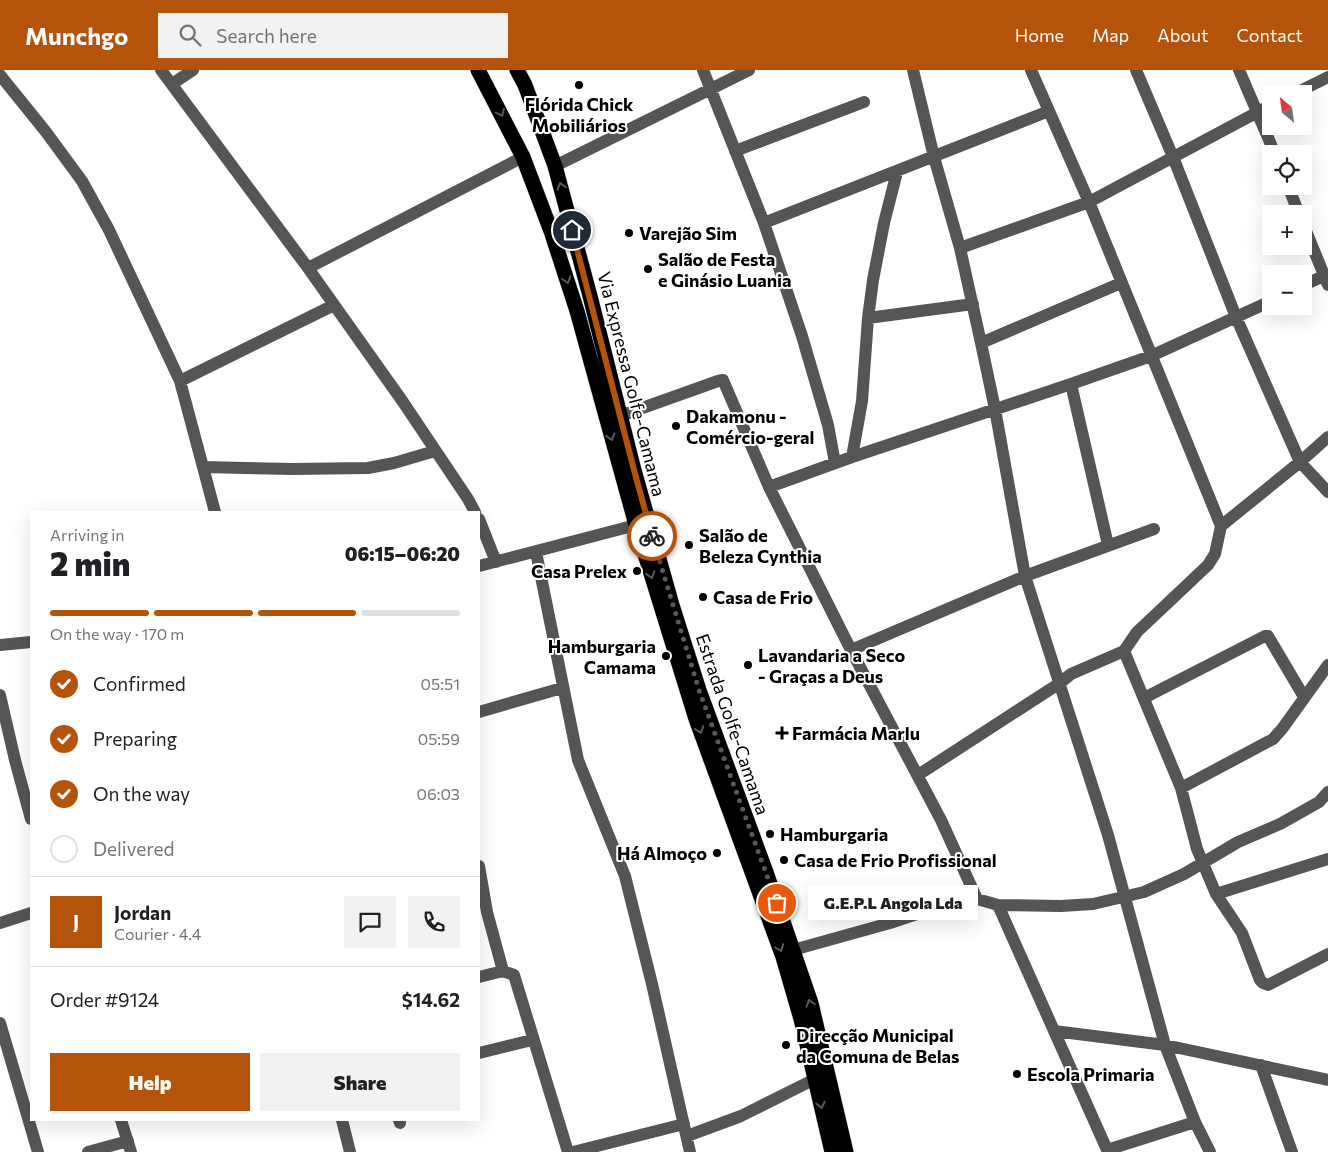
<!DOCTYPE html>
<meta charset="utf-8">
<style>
body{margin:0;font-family:Commissioner,sans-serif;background:#f2f2f2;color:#202124;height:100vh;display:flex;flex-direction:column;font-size:19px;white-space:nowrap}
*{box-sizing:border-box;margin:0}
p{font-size:16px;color:#757577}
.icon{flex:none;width:28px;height:28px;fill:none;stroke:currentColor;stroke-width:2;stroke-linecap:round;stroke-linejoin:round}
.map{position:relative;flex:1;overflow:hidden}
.details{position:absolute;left:30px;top:441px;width:450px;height:610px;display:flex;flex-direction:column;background:#fff;border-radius:0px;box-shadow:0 5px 20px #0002}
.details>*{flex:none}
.needle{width:32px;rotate:331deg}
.buttons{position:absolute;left:1262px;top:15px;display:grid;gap:10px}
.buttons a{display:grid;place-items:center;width:50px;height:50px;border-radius:0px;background:#fff;box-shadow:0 5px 20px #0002;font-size:25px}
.pin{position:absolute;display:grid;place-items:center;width:42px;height:42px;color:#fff;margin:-21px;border:2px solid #fff;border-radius:50%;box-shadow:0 1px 5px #0007}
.courier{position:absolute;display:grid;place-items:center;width:50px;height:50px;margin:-25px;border:4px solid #b45309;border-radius:50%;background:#fff;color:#222;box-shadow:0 1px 6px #0007}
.bubble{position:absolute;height:35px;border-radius:0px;background:#fff;box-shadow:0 5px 20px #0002;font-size:16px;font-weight:800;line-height:35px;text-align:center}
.overview em{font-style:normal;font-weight:800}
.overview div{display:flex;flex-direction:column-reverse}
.overview{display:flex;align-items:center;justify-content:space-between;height:85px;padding:0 20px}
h1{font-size:32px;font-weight:800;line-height:38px}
.bar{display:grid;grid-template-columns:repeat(4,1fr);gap:8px 5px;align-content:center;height:60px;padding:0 20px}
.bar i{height:6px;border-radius:4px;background:#e0e0e0}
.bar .active{background:#b45309}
.bar p{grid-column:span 4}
.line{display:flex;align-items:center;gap:12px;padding:0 20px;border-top:1px solid #e0e0e0}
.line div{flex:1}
.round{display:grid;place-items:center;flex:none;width:52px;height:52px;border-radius:0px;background:#f2f2f2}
ol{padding:0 20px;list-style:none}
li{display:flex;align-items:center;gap:15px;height:55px}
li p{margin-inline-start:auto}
li .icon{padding:5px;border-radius:50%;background:#b45309;color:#fff;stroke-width:4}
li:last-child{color:#757577}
li i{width:28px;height:28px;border:2px solid #e0e0e0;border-radius:50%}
.action{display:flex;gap:10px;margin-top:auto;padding:10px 20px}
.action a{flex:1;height:58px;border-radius:0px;background:#b45309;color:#fff;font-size:20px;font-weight:800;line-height:58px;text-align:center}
.action a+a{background:#f2f2f2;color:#202124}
header{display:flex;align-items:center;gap:30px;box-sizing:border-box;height:70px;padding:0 25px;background:#b45309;color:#fff}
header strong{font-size:24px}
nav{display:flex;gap:28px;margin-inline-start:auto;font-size:18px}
.search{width:350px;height:45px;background:#f2f2f2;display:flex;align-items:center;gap:12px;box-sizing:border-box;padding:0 18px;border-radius:0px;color:#757577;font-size:19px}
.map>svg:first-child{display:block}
</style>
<header>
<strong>Munchgo</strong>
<div class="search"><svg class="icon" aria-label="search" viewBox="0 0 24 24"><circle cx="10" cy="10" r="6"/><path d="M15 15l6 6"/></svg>Search here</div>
<nav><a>Home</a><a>Map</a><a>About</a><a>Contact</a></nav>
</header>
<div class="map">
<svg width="1328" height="1082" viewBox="0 0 1328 1082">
<rect width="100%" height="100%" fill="#fff"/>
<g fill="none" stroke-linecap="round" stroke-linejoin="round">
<g stroke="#dbdbdb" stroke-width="16">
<path id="highway" d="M478 0 523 87 551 161 577 241 636 455 696 649 783 887 801 949 832 1082
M517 0 525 15 555 96 590 226 634 400 672 535 699 620 766 802 811 933 846 1082"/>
</g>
<path stroke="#555" stroke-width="12" d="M161 0 308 198 403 332 468 429 475 442
M703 0 764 153 802 266 828 355 835 393
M913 0 934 87 960 178 981 273 995 339 1025 506 1108 765 1165 975 1195 1052 1210 1082
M1031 0 1089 132 1221 456
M1136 0 1173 87 1236 247 1300 392 1328 422
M1239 0 1275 84
M0 5 46 62 82 111 109 160 180 311 215 442
M172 14 193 0
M1294 24 1328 7
M735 81 864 32
M555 96 749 0
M1288 116 1299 144
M764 153 1049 41
M1304 156 1328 215
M960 178 1089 132 1271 35
M308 198 523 87
M1304 215 1328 204
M868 248 973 234
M981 273 1121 213
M180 311 334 235
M1071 314 1108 475
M620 346 718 311 723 310 769 417 851 580 941 750 977 829
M852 387 862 331 868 248 873 210 884 153 897 102
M203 397 293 399 368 398 394 393 435 381
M769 417 852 387 1071 314 1151 286 1271 231
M479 449 496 492
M536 482 578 690 625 806 652 914 690 1082
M479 496 636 455
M0 575 31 572
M851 580 1025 506 1154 459
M1124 581 1181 718 1197 779 1216 824 1242 863 1260 910 1263 913 1268 915 1328 884
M0 625 15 690 31 749
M1144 628 1265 566H1268L1304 627
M479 642 562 618
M918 705 1060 613 1071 604 1124 581 1137 562 1208 495 1215 484 1221 456 1300 392 1328 367
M1181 718 1273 669 1282 659 1328 595
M479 796 487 842 503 901
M1216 824 1328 789
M998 835 1108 1082
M0 853 31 843
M793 880 890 853 947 834 977 829 998 835 1061 836 1093 834 1144 822 1184 804 1238 772 1280 754 1319 732 1328 722
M479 907 503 901 514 905 568 1082
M0 953 38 1082
M1054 961 1165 975 1328 1010
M479 983 532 970
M1261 995 1292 1082
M121 1050 131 1082
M342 1050 350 1082
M399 1050 400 1053
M687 1066 741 1046 815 1009
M1107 1080 1195 1052
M88 1082 128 1071
M573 1082 684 1054"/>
<use href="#highway" stroke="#000" stroke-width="15"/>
</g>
<defs><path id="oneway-chevron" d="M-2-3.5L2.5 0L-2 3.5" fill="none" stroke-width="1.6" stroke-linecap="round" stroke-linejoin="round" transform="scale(1.25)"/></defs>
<g stroke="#595959">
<use href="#oneway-chevron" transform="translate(501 43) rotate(64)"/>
<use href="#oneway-chevron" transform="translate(561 116) rotate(-106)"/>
<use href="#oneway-chevron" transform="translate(567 210) rotate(72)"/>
<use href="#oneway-chevron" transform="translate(611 367) rotate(73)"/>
<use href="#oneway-chevron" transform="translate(651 505) rotate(73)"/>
<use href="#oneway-chevron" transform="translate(700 660) rotate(70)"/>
<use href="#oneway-chevron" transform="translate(780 878) rotate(69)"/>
<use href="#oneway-chevron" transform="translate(810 933) rotate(-106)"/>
<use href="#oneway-chevron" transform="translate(821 1035) rotate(77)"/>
</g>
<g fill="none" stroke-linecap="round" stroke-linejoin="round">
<path stroke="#595959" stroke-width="5" stroke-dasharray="0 9" d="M652 466 699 620 777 833"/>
<path stroke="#b45309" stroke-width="6" d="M572 160 634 400 652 466"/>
</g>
<g fill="#000" stroke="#fff" stroke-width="2">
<circle cx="579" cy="15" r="5"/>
<circle cx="629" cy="163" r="5"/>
<circle cx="648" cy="199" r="5"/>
<circle cx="676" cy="356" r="5"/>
<circle cx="689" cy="475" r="5"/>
<circle cx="637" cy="501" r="5"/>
<circle cx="703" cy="527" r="5"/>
<circle cx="666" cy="586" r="5"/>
<circle cx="748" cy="595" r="5"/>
<path d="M779.5 655.5h5v5h5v5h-5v5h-5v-5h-5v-5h5z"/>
<circle cx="770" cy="764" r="5"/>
<circle cx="717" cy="783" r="5"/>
<circle cx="784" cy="790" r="5"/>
<circle cx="786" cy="975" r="5"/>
<circle cx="1017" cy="1004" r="5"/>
</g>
<g text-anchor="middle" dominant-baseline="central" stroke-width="4" stroke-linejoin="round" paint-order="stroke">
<g font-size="18" font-weight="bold" fill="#000" stroke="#fff" text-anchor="start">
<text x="579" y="34" text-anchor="middle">Flórida Chick<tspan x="579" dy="21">Mobiliários</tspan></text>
<text x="639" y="163">Varejão Sim</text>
<text x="658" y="189">Salão de Festa<tspan x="658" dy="21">e Ginásio Luania</tspan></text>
<text x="686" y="346">Dakamonu -<tspan x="686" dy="21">Comércio-geral</tspan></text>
<text x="699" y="465">Salão de<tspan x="699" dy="21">Beleza Cynthia</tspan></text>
<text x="627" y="501" text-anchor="end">Casa Prelex</text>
<text x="713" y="527">Casa de Frio</text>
<text x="656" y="576" text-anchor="end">Hamburgaria<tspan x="656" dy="21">Camama</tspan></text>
<text x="758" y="585">Lavandaria a Seco<tspan x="758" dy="21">- Graças a Deus</tspan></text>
<text x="792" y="663">Farmácia Marlu</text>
<text x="780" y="764">Hamburgaria</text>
<text x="707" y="783" text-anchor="end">Há Almoço</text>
<text x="794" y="790">Casa de Frio Profissional</text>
<text x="796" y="965">Direcção Municipal<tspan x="796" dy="21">da Comuna de Belas</tspan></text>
<text x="1027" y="1004">Escola Primaria</text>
</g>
<g font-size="18" fill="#000" stroke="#fff">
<text transform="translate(632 314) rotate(76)">Via Expressa Golfe-Camama</text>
<text transform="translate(733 654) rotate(71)">Estrada Golfe-Camama</text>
</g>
</g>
</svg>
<div class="buttons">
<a><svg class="needle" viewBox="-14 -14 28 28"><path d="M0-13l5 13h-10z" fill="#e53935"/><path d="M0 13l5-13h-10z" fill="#757577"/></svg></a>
<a><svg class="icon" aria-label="locate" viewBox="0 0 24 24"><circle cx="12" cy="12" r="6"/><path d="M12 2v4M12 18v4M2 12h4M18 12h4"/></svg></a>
<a>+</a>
<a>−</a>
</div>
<div class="pin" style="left:777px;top:833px;background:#ea580c"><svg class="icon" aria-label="bag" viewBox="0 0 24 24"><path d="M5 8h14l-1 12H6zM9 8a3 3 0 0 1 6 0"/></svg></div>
<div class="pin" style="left:572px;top:160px;background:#1f2937"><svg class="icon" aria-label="home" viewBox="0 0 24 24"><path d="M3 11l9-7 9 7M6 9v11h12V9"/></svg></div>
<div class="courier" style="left:652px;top:466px"><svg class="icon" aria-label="bike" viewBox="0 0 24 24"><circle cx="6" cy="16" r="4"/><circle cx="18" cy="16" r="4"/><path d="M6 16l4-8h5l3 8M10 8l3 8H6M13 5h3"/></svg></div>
<div class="bubble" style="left:808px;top:815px;width:170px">G.E.P.L Angola Lda</div>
<section class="details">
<div class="overview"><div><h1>2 min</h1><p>Arriving in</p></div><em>06:15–06:20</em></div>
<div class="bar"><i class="active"></i><i class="active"></i><i class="active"></i><i></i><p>On the way · 170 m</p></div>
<ol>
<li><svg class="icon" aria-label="check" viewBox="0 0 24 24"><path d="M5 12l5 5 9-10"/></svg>Confirmed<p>05:51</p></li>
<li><svg class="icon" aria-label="check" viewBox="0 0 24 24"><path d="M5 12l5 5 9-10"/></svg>Preparing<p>05:59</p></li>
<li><svg class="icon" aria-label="check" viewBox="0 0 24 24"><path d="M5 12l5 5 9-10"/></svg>On the way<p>06:03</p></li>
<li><i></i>Delivered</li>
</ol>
<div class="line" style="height:90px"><b class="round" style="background:#b45309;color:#fff">J</b><div><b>Jordan</b><p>Courier · 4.4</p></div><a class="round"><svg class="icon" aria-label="chat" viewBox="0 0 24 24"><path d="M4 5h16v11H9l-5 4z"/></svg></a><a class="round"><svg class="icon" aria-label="phone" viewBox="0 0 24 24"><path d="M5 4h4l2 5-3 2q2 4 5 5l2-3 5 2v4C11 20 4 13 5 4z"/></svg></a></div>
<div class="line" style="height:65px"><div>Order #9124</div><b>$14.62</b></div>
<div class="action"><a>Help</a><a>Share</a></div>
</section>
</div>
